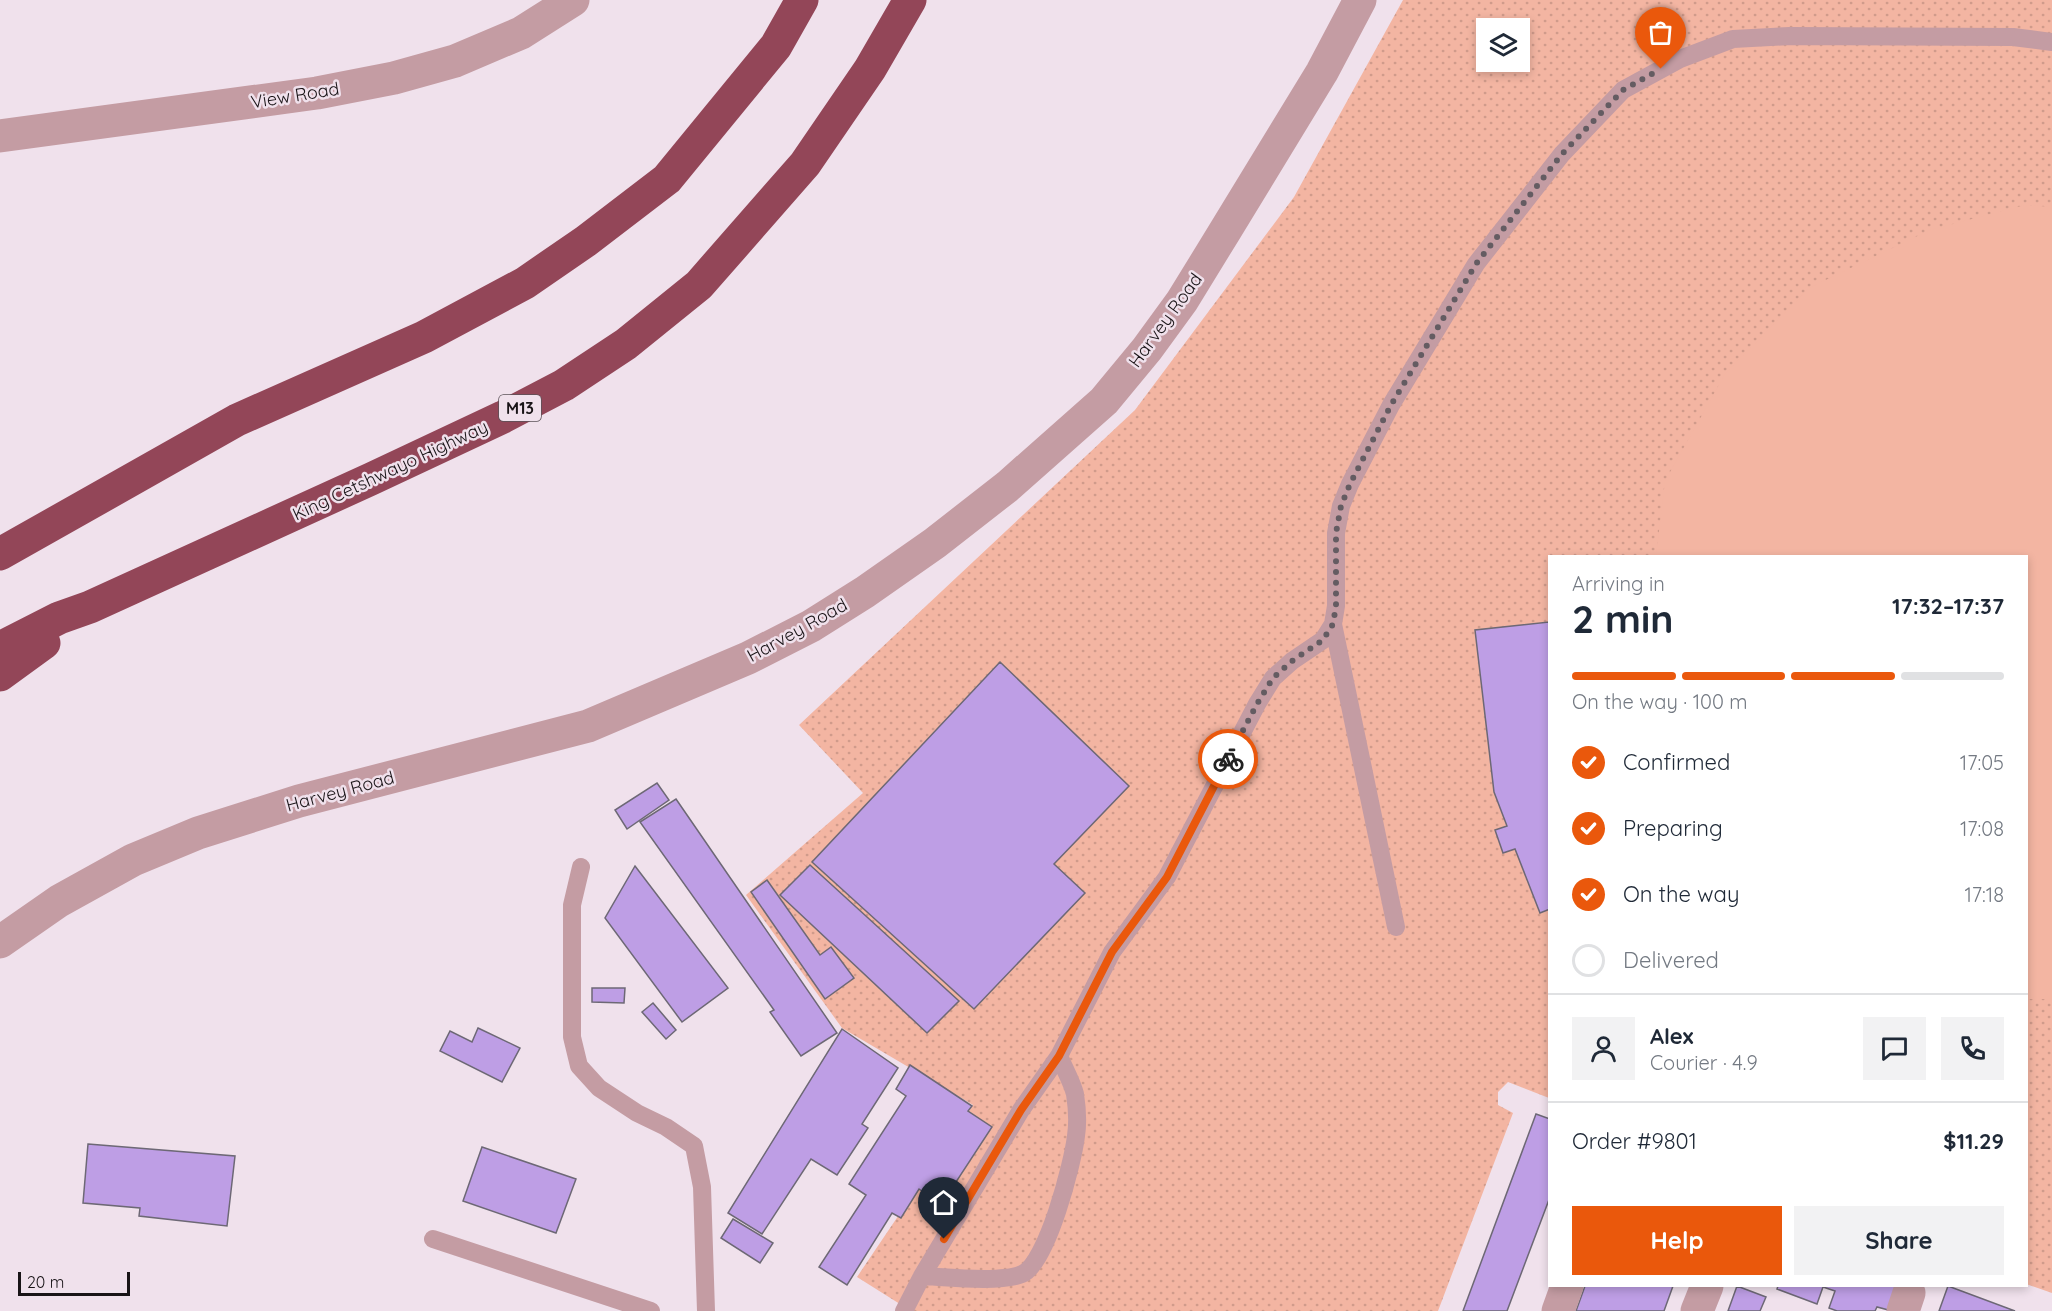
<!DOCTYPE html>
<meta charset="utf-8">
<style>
body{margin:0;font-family:Quicksand,sans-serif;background:#f2f2f3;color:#1f2937;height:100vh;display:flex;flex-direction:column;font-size:22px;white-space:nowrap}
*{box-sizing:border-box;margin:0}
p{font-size:20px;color:#747a83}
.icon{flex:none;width:33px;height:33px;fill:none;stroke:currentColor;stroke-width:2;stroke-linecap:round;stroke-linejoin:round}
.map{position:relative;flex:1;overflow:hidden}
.details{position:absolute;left:1548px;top:555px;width:480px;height:732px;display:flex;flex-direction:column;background:#fff;border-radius:0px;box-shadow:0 3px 9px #0003}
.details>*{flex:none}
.buttons{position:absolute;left:1476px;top:18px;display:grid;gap:12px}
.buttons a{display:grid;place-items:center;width:54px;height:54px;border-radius:0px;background:#fff;box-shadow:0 3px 9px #0003;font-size:30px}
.scale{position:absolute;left:18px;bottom:15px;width:112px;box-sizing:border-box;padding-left:6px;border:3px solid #191417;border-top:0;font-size:16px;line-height:21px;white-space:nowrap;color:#191417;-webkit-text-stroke:4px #f0e1ec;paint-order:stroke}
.pin{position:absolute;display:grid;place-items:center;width:51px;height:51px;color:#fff;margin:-62px -26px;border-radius:50% 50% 50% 0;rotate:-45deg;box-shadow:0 0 6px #0007}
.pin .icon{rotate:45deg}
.courier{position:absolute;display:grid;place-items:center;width:60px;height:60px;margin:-30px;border:4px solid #ea580c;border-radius:50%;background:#fff;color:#222;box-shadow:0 2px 8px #0007}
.overview em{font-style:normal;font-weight:700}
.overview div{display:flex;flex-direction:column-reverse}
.overview{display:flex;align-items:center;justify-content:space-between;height:102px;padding:0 24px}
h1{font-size:39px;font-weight:700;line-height:45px}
.bar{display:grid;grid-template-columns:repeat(4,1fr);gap:9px 6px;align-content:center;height:72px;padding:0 24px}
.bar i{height:8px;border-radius:4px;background:#e0e1e3}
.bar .on{background:#ea580c}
.bar p{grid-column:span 4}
.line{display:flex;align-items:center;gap:15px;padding:0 24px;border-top:2px solid #e0e1e3}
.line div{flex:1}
.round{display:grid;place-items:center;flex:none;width:63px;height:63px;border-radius:0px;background:#f2f2f3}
ol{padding:0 24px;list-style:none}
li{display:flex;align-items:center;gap:18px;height:66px}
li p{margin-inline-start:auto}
li .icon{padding:6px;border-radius:50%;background:#ea580c;color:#fff;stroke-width:4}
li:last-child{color:#747a83}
li i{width:33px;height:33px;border:3px solid #e0e1e3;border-radius:50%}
.cta{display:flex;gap:12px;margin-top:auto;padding:12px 24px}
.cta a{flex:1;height:69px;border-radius:0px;background:#ea580c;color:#fff;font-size:24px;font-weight:700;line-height:69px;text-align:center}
.cta a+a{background:#f2f2f3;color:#1f2937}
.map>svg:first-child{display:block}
</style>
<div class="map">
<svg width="2052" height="1311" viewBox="0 0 2052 1311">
<defs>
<pattern id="park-dots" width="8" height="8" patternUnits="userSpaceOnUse" patternTransform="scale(1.5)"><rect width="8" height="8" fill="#f3b5a2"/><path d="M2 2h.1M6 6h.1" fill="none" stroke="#d09b8b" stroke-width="1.8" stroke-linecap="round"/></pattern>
</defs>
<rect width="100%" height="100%" fill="#f0e1ec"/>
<path fill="url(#park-dots)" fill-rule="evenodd" d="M1403 0H2052V1293L2026 1284V556H1550L1549 1098 1508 1082 1498 1092V1105L1513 1113 1438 1311H911L857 1277 973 1105 842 1028 746 895 863 793 799 725 1135 410 1294 197ZM1486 28H1520V62H1486Z"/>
<path fill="#f3b5a2" d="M2025 205 2052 207V999H2027L2026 556H1656L1665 481 1725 374 1809 288 1930 230Z"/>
<path fill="#be9ee5" stroke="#6d6875" stroke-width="1.5" d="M1549 622 1550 909 1540 913 1515 849 1503 853 1495 830 1507 826 1494 792 1475 630Z
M1000 662 1129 786 1054 864 1085 893 974 1009 812 862Z
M657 783 669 800 627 829 615 810Z
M676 799 837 1033 801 1056 770 1012 774 1010 640 822Z
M810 865 959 1001 927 1033 780 895Z
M635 866 728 988 682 1022 605 918Z
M767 880 820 955 831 947 854 978 825 999 751 892Z
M592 988H625L624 1003 592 1002Z
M653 1003 676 1030 666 1039 642 1012Z
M478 1028 520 1048 502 1082 440 1051 450 1031 472 1042Z
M842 1029 898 1068 862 1124 868 1128 837 1175 811 1159 762 1234 728 1213Z
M910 1065 972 1106 968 1111 992 1127 941 1205 919 1189 901 1218 892 1213 847 1285 819 1267 866 1195 849 1184 906 1096 896 1089Z
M1536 1114 1550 1119V1197L1507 1311H1463Z
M88 1144 235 1156 227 1226 139 1216 140 1208 83 1203Z
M482 1147 576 1179 556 1233 463 1201Z
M733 1219 773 1243 760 1263 721 1238Z
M1585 1286H1673L1664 1311H1576Z
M1737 1286 1766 1297 1760 1311H1728Z
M1778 1286H1902L1892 1311 1877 1307 1875 1311H1837L1829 1308 1835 1291 1823 1287 1817 1304 1777 1289Z
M1948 1286 2015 1311H1939Z"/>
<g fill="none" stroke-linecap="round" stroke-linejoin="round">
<path stroke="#c49ca3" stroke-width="18" d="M1333 624 1396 927
M581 867 572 905V1037L579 1066 599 1088 637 1113 666 1127 694 1146 702 1187 706 1311
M433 1239 651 1311
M922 1276C946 1277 1001 1283 1022 1274 1047 1264 1073 1162 1076 1136 1078 1123 1077 1107 1075 1094 1072 1082 1064 1068 1059 1056
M904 1311 922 1276 1021 1110 1059 1056 1112 952 1167 877 1257 704 1273 678 1292 661 1323 640 1333 624 1336 606V533L1341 506 1350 484 1391 405 1476 264 1562 154 1623 90 1680 59 1733 39 1790 36 2013 37 2052 42"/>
<path stroke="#c49ca3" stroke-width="33" d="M0 136 317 93 394 78 455 61 521 33 573 0
M0 942 59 901 133 860 198 833 299 801 588 726 748 658 811 626 865 592 935 543 1008 486 1104 401 1147 349 1182 301 1225 231 1322 72 1360 0
M1558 1311 1567 1286
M1697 1311 1707 1286
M1903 1311 1909 1293"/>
<path stroke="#934658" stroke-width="33" d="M0 554 237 420 424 337 525 283 586 241 667 179 776 46 802 0
M0 648 59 618 90 607 371 479 503 417 564 385 626 344 699 285 805 164 870 69 910 0
M0 675 44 643"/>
</g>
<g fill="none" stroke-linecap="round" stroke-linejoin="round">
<path stroke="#645c62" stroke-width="6" stroke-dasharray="0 10.8" d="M1228 759 1257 704 1273 678 1292 661 1323 640 1333 624 1336 606V533L1341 506 1350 484 1391 405 1476 264 1562 154 1623 90 1661 69"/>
<path stroke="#ea580c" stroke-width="8" d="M944 1239 1021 1110 1059 1056 1112 952 1167 877 1228 759"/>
</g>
<g text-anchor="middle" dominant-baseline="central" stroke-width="5" stroke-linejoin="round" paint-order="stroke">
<rect fill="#f0e1ec" stroke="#5a5257" stroke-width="1.5" x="499" y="395" width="42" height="26" rx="4.5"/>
<g font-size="16" font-weight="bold" fill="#191417">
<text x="520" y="408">M13</text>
</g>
<g font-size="18" fill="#191417" stroke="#f0e1ec">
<text transform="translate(295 95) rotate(-9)">View Road</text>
<text transform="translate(1165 320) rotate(-54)">Harvey Road</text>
<text transform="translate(390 470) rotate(-25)">King Cetshwayo Highway</text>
<text transform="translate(797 630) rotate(-29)">Harvey Road</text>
<text transform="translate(340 791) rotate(-15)">Harvey Road</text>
</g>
</g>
</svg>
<div class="buttons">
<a><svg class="icon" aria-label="layers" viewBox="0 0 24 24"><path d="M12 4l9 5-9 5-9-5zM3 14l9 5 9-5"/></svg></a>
</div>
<div class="scale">20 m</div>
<div class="pin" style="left:1661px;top:69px;background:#ea580c"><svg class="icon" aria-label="bag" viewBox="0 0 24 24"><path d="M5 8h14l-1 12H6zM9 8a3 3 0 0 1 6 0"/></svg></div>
<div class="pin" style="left:944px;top:1239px;background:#1f2937"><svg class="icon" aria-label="home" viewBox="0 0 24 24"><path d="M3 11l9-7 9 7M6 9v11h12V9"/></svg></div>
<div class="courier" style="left:1228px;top:759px"><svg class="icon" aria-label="bike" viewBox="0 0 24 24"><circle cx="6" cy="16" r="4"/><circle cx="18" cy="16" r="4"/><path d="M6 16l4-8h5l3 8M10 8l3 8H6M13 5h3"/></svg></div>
<section class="details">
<div class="overview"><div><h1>2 min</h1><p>Arriving in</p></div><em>17:32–17:37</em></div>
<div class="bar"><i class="on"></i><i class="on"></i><i class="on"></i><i></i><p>On the way · 100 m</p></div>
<ol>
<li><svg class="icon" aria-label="check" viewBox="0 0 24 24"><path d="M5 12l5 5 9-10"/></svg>Confirmed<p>17:05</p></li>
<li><svg class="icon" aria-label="check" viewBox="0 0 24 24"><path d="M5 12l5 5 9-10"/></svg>Preparing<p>17:08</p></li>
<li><svg class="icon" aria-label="check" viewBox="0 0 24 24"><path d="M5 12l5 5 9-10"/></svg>On the way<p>17:18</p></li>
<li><i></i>Delivered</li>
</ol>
<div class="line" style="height:108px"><a class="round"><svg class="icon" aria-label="person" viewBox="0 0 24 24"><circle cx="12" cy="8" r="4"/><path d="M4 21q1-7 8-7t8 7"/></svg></a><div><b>Alex</b><p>Courier · 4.9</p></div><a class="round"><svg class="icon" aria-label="chat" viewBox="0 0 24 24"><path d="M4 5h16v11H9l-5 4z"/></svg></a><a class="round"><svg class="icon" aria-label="phone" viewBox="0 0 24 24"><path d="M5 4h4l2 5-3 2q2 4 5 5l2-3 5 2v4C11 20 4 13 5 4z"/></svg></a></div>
<div class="line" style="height:78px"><div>Order #9801</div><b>$11.29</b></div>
<div class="cta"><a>Help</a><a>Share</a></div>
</section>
</div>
